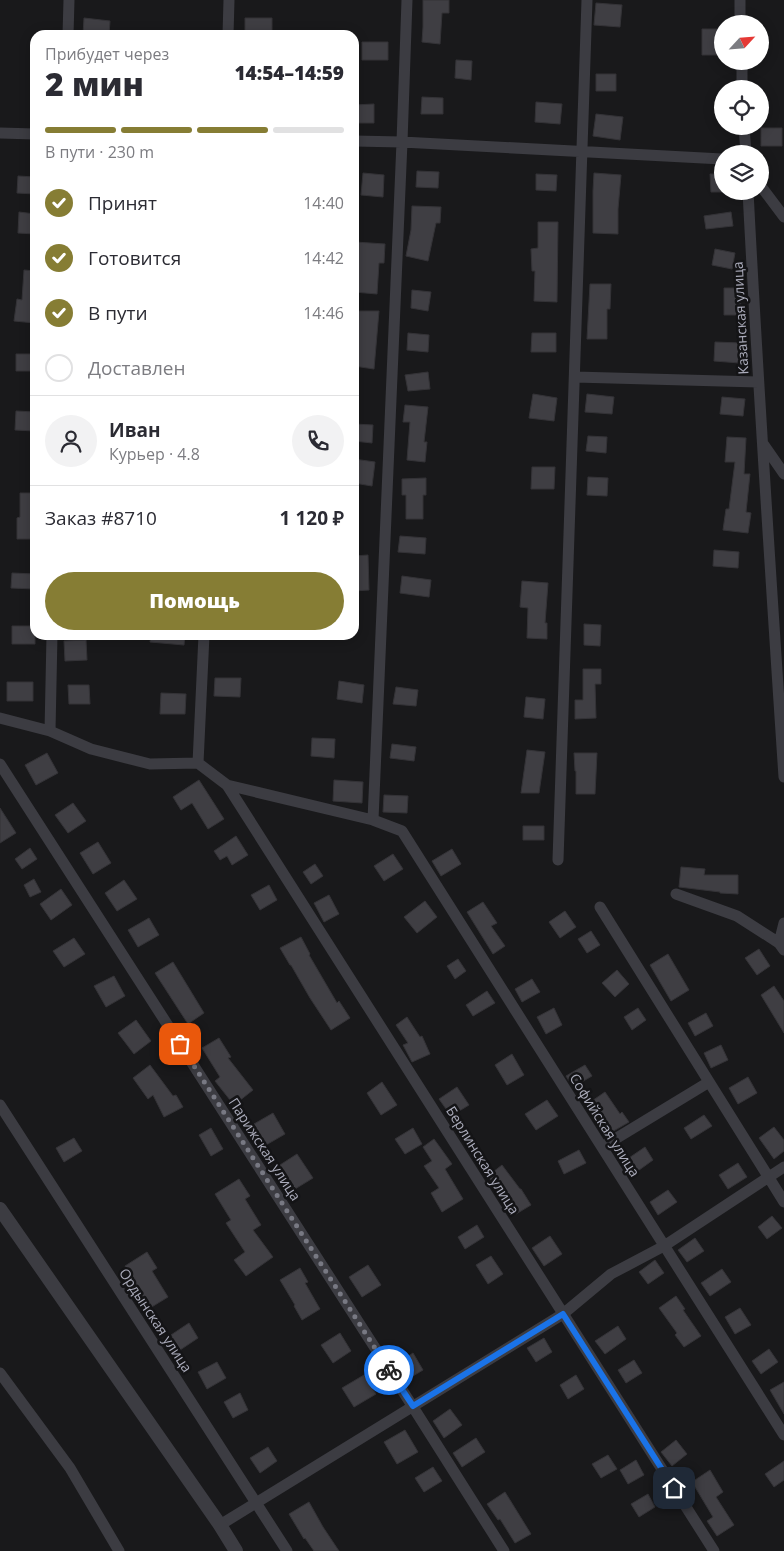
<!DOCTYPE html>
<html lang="ru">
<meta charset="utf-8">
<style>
body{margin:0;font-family:"Open Sans",sans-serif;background:#f2f2f3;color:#2b2b33;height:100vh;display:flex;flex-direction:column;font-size:19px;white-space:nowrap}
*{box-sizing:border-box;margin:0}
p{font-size:16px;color:#7c7c81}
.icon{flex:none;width:28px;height:28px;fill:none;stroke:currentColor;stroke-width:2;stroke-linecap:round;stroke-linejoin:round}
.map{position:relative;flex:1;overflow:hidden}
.drawer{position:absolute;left:30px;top:30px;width:329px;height:610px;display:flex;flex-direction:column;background:#fff;border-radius:15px;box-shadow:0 2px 12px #0003}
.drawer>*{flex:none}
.needle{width:32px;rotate:64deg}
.buttons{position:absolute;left:714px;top:15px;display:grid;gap:10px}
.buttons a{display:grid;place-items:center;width:55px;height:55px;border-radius:50%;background:#fff;box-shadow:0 2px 12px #0003;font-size:25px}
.pin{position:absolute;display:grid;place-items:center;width:42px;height:42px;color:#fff;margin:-21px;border-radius:10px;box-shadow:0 2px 8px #0006}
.courier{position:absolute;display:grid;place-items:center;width:50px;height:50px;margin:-25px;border:4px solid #1a73e8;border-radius:50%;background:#fff;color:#222;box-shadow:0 1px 6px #0007}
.headline em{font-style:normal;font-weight:800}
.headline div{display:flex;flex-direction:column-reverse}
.headline{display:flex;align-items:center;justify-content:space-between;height:85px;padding:0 15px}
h1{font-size:32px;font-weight:800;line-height:38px}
.bar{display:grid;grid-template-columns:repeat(4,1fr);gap:8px 5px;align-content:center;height:60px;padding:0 15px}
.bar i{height:6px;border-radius:4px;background:#e1e1e2}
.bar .on{background:#867d34}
.bar p{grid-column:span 4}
.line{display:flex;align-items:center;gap:12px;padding:0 15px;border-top:1px solid #e1e1e2}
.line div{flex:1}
.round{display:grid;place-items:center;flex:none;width:52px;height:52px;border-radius:26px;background:#f2f2f3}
ol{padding:0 15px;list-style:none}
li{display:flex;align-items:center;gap:15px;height:55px}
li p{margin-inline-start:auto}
li .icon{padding:5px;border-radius:50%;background:#867d34;color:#fff;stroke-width:4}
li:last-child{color:#7c7c81}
li i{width:28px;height:28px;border:2px solid #e1e1e2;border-radius:50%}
.button{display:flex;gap:10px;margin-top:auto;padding:10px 15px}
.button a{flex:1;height:58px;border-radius:30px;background:#867d34;color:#fff;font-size:20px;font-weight:800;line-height:58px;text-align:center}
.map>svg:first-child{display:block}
</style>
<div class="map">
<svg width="784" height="1551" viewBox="0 0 784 1551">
<rect width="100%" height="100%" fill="#19191b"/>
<path fill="#3f3e43" stroke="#343337" d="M423 0H449V13H442L440 44 422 42 423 27Z
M596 3 622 5 620 27 594 25Z
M84 18 110 21 109 35H83Z
M245 18H272V35H245Z
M702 29H722V55H702Z
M362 42H388V60H362Z
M456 60 472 61 471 80 455 78Z
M596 74H616V91H596Z
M422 97 443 98V114H421Z
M536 102 562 104 560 124 535 122Z
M374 104V123H354V105Z
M596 114 623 117 620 140 593 136Z
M761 128H782V146H761Z
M417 171 439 172 438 188 416 187Z
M363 173 384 175 383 197 361 195Z
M594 173 621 175 618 209V234L593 233V191Z
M536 174 557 175 556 191 536 190Z
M710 174H722V192H711Z
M18 176 35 177V194L17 193Z
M412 206 441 207 440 223H436L428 261 406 256 411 230Z
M19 212 35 214V234L18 233Z
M731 212 733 226 706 229 704 216Z
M538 222H558L557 302 534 301 535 271H532L531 249 538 248Z
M355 242 385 244 384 263H379L377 294 354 292Z
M715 249 735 253 732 269 712 265Z
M24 270 35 271V323L14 321 17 299 22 300Z
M590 284H611L610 309H607V339H587Z
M724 288H740L741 315H724Z
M412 290 431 292 428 311 411 308Z
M354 311H379L374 369 354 366 355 330H354Z
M408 333 429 335 428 352 407 350Z
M532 333H556V352H531Z
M715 342 741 343 740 363 714 361Z
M16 354H35V371H16Z
M428 372 430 389 408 391 405 375Z
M533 394 557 398 554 421 529 418Z
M587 394 614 397 612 414 585 412Z
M722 397 745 399 743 416 720 414Z
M405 405 428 407 424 442H427L425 462 407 460 410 422H403Z
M16 411 35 412V431L15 430Z
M354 424 373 425 372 443 354 441Z
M588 436 607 437 606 453 586 451Z
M727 437 746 438 744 474H750L746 512 751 513 748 533 723 530 726 509H729L735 462H725Z
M354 459 375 462 372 486 354 483Z
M532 467H555L554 489H531Z
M588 477 608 478 607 496 587 495Z
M426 478V495H423V519H406V495H402V479Z
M20 493H35V539H17V518L20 517Z
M400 536 426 538 425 554 398 552Z
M714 550 739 552 738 568 713 566Z
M368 555 369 590 354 591V556Z
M12 573 35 574V589L11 588Z
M402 576 431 580 429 597 400 593Z
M522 581 548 583 545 623H547V639L527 638 528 608 520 607Z
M584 624 601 625 600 646 584 645Z
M12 626H35V644H12Z
M151 635H185L184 645 150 642Z
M86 640 87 660 65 661 64 641Z
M583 669H601V684H595L596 718 575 719V700H583Z
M215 678H241L240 697 214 696Z
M339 681 364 685 362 703 337 699Z
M7 682H33V701H7Z
M68 685H89L90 704H69Z
M396 687 418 690 416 706 393 704Z
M161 693 186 694 185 714H160Z
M526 697 545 699 543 719 524 717Z
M312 738 335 739 334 758 311 756Z
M392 744 416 747 414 761 390 758Z
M527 750 545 752 539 793H521Z
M47 753 58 773 36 785 25 765Z
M574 753H597L595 794H576V771H575Z
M199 780 224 819 208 829 192 803 181 810 173 797Z
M334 780 363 782 362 803 333 801Z
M384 795 408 796 407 813 383 812Z
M73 803 86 821 68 833 55 815Z
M0 808 16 833 0 843Z
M523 826H544V840H523Z
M236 836 248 855 232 865 227 856 220 860 214 851Z
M98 842 111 863 93 874 80 853Z
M30 848 37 859 22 869 15 859Z
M452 849 461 864 441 876 432 861Z
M393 854 403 869 384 881 374 866Z
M315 864 323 876 311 884 303 872Z
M681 867 705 869 704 875H738V894L720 893V892L679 887Z
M34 879 41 892 30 897 24 885Z
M124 880 137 899 117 911 105 893Z
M269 885 277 900 260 910 251 895Z
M61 889 72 905 51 920 40 904Z
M329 895 339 914 324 922 314 903Z
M425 901 437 917 417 933 404 917Z
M483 902 497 923 491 926 505 946 493 954 467 912Z
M565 911 576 927 560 938 549 922Z
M149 918 159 935 138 947 128 930Z
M591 931 600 945 587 953 578 939Z
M301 937 310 954 309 955 337 1003 339 1001 350 1018 331 1030 310 998 291 965H290L280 948Z
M74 938 85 954 64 967 53 951Z
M759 949 770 966 757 975 745 958Z
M668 954 689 990 671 1001 650 965Z
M458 959 466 971 455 979 447 966Z
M173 962 204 1013 188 1024 155 973Z
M617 970 629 984 615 997 602 983Z
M114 976 125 996 106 1007 94 986Z
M532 979 540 992 522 1002 515 989Z
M774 986 784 1001V1033L761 995Z
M487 991 495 1003 473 1016 466 1005Z
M554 1008 562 1025 546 1034 537 1017Z
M638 1008 646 1020 632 1030 624 1017Z
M706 1013 713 1026 695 1036 688 1023Z
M407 1017 420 1037 422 1036 430 1054 412 1062 403 1045 408 1043 396 1025Z
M136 1020 151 1041 134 1054 118 1033Z
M219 1038 231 1057 228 1058 253 1090 234 1105 215 1081 220 1077 202 1048Z
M721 1045 728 1060 711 1068 704 1053Z
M512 1054 524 1075 507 1085 495 1065Z
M150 1065 173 1096 176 1095 183 1107 164 1117 153 1095 148 1099 133 1078Z
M585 1065 592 1076 573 1087 566 1076Z
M748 1077 757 1093 738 1104 729 1088Z
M382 1082 397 1105 381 1115 367 1093Z
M457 1087 469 1105 451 1116 439 1099Z
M605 1092 620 1114 622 1112 629 1122 610 1133 589 1103Z
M547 1100 558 1116 536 1130 525 1114Z
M273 1113 285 1134 266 1145 254 1124Z
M704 1115 712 1126 691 1139 684 1128Z
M774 1127 784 1140V1151L774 1159 759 1138Z
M211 1128 223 1149 211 1156 199 1135Z
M413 1128 422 1144 405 1154 395 1139Z
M74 1138 82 1151 64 1162 56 1148Z
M434 1139 452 1164 445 1169 463 1199 442 1212 431 1193 439 1188 424 1166 432 1161 423 1147Z
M645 1147 653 1160 635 1173 626 1160Z
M579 1150 586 1163 564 1174 558 1161Z
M297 1154 313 1178 295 1189 280 1165Z
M738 1163 747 1177 728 1189 719 1175Z
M502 1165 520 1189H521L531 1205 516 1214 502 1190 500 1192 488 1176Z
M239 1179 250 1196 245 1199 261 1225 253 1230 273 1257 246 1276 234 1260 245 1252 226 1223 231 1220 215 1194Z
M668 1190 677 1202 658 1215 650 1202Z
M772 1216 782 1228 767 1239 758 1227Z
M477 1225 484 1237 465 1249 458 1237Z
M550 1236 562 1254 544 1266 532 1248Z
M695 1238 704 1251 687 1262 678 1250Z
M147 1252 157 1268 152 1271 168 1297 150 1308 125 1266Z
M491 1256 503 1274 488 1284 476 1265Z
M655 1260 664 1273 648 1284 639 1272Z
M368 1265 381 1285 362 1297 349 1277Z
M300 1268 308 1282 305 1283 320 1309 302 1320 294 1306 295 1305 280 1280Z
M722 1269 731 1282 710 1296 701 1283Z
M676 1296 685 1309 683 1310 701 1336 684 1347 675 1335 677 1333 659 1308Z
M740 1308 751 1325 735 1334 725 1317Z
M189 1323 198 1338 180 1350 171 1335Z
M618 1326 626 1339 605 1354 595 1341Z
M340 1333 351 1351 333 1363 321 1345Z
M544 1338 552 1352 536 1362 527 1348Z
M769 1349 778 1362 761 1374 752 1361Z
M413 1353 423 1370 408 1379 398 1363Z
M634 1360 642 1373 626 1383 618 1370Z
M217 1362 226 1378 207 1389 198 1372Z
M364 1375 376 1394 354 1407 342 1388Z
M576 1375 584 1389 568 1399 560 1385Z
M784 1382V1414L770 1390Z
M240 1393 248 1410 233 1418 224 1402Z
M450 1409 462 1425 444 1438 433 1421Z
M405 1430 418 1452 397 1464 384 1442Z
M476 1438 485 1452 462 1467 453 1453Z
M676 1440 687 1454 672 1466 661 1452Z
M268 1447 277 1461 260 1473 250 1458Z
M608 1455 617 1469 601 1478 592 1464Z
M636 1460 644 1475 628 1484 620 1470Z
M784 1461V1480L774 1487 765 1474Z
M433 1467 442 1481 424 1492 415 1478Z
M710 1470 723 1492 716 1497 734 1525 717 1536 707 1521 713 1517 692 1482Z
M505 1492 531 1534 515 1543 500 1519 498 1520 487 1504Z
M648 1494 655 1507 639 1517 631 1504Z
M309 1502 323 1527 339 1551H314L305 1538 304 1539 289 1514Z"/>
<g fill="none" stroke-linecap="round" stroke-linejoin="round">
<path stroke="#3c3c42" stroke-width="11" d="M740 0V24
M68 35 69 0
M228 35 229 0
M742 61V89
M744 126 746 154
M0 133 35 134
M354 141 402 142 722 159
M760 185 784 217
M748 191C758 387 771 582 784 777
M575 377 758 382
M764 445 784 474
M0 718 50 731 91 749 150 764 198 763 227 785 373 820 402 831 784 1435
M50 731 52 635
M198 763 204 635
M0 764 413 1407 504 1551
M227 785 714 1551
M373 820 402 142 407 0
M558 860 587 0
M676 894 737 916 779 943 784 950
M600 907 784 1202
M779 943 784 923
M0 1105 287 1551
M602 1147 709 1082
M0 1373 70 1468 119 1551
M220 1525 563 1314 611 1274 664 1246 784 1167"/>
<path stroke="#3c3c42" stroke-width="14" d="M0 1209 220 1525 236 1551"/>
</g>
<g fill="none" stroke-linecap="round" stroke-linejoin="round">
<path stroke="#787983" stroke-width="5" stroke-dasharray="0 9" d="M180 1044 389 1370"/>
<path stroke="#1a73e8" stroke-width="6" d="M389 1370 413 1406 563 1314 674 1488"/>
</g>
<g text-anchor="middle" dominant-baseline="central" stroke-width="5" stroke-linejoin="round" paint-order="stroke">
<g font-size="14" fill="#abacbb" stroke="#141416">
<text transform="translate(740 318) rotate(-93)">Казанская улица</text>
<text transform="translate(605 1125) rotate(58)">Софийская улица</text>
<text transform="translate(265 1149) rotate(57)">Парижская улица</text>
<text transform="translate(483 1160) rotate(58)">Берлинская улица</text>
<text transform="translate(156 1320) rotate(57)">Ордынская улица</text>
</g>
</g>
</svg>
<div class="buttons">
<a><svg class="needle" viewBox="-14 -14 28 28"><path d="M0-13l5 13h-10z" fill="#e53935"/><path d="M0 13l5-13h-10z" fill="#7c7c81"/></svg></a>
<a><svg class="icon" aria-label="locate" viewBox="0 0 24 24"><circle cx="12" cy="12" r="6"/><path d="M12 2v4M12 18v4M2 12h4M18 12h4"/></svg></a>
<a><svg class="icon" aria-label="layers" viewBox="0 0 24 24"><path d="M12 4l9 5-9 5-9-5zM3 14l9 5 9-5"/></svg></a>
</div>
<div class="pin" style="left:180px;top:1044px;background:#ea580c"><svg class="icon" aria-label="bag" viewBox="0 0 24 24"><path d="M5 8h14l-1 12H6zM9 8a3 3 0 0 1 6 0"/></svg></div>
<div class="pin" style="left:674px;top:1488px;background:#1f2937"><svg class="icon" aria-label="home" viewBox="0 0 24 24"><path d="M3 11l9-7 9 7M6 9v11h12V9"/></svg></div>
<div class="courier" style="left:389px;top:1370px"><svg class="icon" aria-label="bike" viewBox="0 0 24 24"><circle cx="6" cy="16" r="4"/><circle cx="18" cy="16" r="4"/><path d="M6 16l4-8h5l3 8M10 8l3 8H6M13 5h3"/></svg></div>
<section class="drawer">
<div class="headline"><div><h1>2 мин</h1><p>Прибудет через</p></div><em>14:54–14:59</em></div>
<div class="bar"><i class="on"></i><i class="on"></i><i class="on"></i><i></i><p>В пути · 230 m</p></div>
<ol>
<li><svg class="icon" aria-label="check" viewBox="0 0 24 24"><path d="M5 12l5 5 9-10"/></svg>Принят<p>14:40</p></li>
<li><svg class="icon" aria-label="check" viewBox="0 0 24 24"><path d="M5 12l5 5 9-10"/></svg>Готовится<p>14:42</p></li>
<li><svg class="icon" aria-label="check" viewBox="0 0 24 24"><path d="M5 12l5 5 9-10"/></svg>В пути<p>14:46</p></li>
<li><i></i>Доставлен</li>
</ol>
<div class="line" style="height:90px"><a class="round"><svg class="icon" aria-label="person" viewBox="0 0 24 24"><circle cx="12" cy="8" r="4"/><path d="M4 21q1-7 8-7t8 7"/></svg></a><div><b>Иван</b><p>Курьер · 4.8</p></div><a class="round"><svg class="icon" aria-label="phone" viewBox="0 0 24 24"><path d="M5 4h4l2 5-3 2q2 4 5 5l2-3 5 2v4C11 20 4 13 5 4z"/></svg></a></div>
<div class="line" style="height:65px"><div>Заказ #8710</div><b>1 120 ₽</b></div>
<div class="button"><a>Помощь</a></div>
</section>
</div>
